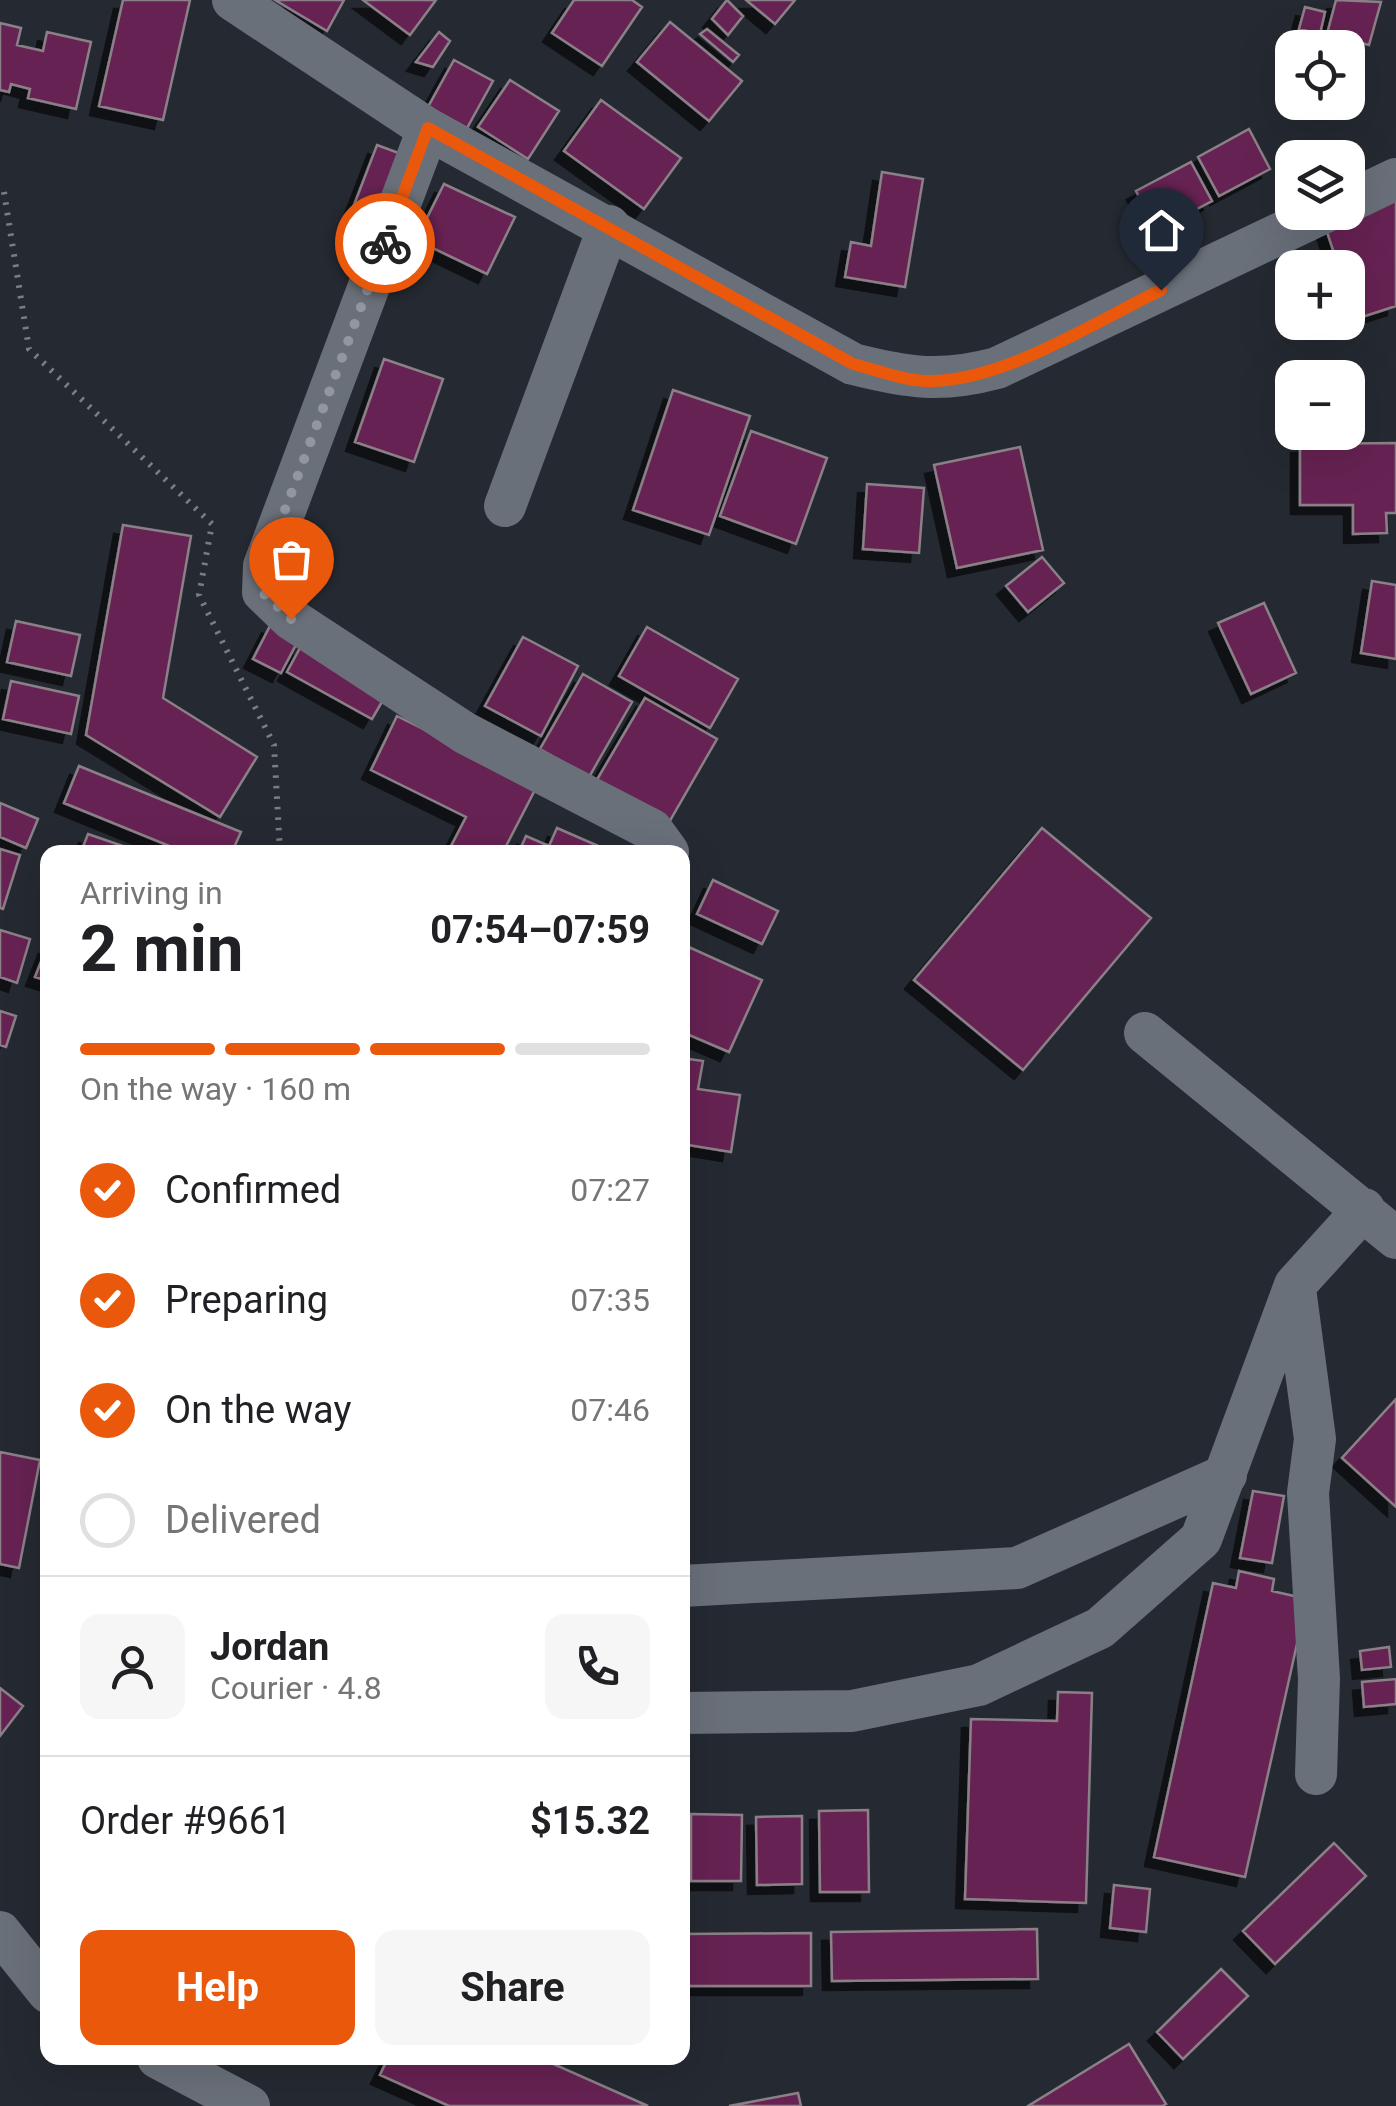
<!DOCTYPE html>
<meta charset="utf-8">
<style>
body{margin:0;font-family:Roboto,sans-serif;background:#f6f6f6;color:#202124;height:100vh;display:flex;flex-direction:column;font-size:38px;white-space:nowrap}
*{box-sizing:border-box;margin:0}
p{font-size:32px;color:#757577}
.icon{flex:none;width:55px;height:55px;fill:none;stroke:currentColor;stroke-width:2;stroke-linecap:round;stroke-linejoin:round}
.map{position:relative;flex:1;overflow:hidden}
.sheet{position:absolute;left:40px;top:845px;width:650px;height:1220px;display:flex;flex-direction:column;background:#fff;border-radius:20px;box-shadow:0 10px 40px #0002}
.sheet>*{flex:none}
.buttons{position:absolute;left:1275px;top:30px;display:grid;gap:20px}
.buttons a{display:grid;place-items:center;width:90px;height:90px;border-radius:20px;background:#fff;box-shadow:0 10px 40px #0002;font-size:50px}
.pin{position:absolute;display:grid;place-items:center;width:85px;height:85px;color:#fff;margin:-102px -42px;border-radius:50% 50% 50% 0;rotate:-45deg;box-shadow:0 0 10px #0007}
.pin .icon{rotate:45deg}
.courier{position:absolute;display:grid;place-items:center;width:100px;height:100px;margin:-50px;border:8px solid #ea580c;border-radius:50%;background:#fff;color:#222;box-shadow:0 2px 12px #0007}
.summary em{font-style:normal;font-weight:700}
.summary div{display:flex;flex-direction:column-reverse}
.summary{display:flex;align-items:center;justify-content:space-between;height:170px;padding:0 40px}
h1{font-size:65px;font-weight:700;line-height:75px}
.bar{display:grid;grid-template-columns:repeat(4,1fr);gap:15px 10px;align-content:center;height:120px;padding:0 40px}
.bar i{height:12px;border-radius:8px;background:#e0e0e0}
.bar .selected{background:#ea580c}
.bar p{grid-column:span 4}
.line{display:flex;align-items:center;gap:25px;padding:0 40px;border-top:2px solid #e0e0e0}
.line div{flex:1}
.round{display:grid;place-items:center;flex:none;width:105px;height:105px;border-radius:20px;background:#f6f6f6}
ol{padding:0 40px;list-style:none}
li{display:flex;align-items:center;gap:30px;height:110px}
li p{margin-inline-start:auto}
li .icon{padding:10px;border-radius:50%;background:#ea580c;color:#fff;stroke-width:4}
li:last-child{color:#757577}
li i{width:55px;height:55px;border:5px solid #e0e0e0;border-radius:50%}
.cta{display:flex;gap:20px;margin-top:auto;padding:20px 40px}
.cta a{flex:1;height:115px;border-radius:20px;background:#ea580c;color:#fff;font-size:40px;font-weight:700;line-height:115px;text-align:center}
.cta a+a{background:#f6f6f6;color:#202124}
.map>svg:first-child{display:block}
</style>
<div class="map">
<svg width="1396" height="2106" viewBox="0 0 1396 2106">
<defs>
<filter id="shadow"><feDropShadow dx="-9" dy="9" stdDeviation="0" flood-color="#0009"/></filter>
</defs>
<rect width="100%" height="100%" fill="#252a32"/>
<path fill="#662352" stroke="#8b8087" stroke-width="2.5" filter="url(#shadow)" d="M123 0H190L163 120 99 106Z
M275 0H344L327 31Z
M363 0H436L410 35Z
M574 0H632L642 7 602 66 552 33Z
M727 0 743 16 728 35 712 19Z
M746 0H795L775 24Z
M1336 0 1381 2 1369 45 1327 34Z
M1305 7 1325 12 1320 34 1299 29Z
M670 22 742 81 709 121 637 62Z
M0 23 21 28 17 45 43 51 47 32 91 42 76 109 28 98 30 89 11 84 9 92 0 90Z
M707 29 739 55 733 62 700 34Z
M439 32 450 41 433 67 416 62Z
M454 60 493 81 467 128 428 107Z
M510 80 559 111 528 159 478 127Z
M601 100 681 158 644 209 564 151Z
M1249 129 1270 169 1219 196 1198 157Z
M377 145 404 155 381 215 354 205Z
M1191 162 1212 201 1157 230 1136 191Z
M882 172 923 179 905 287 845 277 851 242 871 246Z
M444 184 515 217 487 274 416 240Z
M1396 199V306L1356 319 1348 293V268H1339L1324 223Z
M384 359 443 379 414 462 355 442Z
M673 390 750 416 709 535 633 510Z
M751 431 827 458 796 544 720 516Z
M1396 443V513H1386L1387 533 1353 534V505H1300V444Z
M1020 447 1043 550 957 568 934 465Z
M867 484 924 488 919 553 863 549Z
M123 525 191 536 163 698 257 757 220 817 86 735Z
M1042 557 1064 583 1028 612 1006 586Z
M1372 581 1396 585V659L1361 653Z
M1264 603 1296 673 1251 694 1218 623Z
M16 621 80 635 71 676 7 662Z
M271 624 299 639 281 673 253 659Z
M647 627 738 679 710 728 619 676Z
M523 637 578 666 541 736 485 706Z
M301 646 386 695 372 719 287 672Z
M583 674 632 702 589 777 540 749Z
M11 681 79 696 71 734 3 719Z
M645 698 717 739 668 824 595 783Z
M397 716 537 786 503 852H448L466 817 371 770Z
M79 766 241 832 232 852H184L64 803Z
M0 803 38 819 26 848 0 837Z
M557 828 612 852H519L526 836 549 846Z
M1042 828 1151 918 1023 1070 914 980Z
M88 834 140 852H81Z
M0 849 20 855 3 909 0 908Z
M713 880 778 911 762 944 697 914Z
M0 930 30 939 17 983 0 977Z
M48 944V981L35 977Z
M682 944 762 980 729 1052 682 1032Z
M0 1011 16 1016 6 1047 0 1045Z
M682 1058 703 1061 698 1089 740 1095 731 1152 682 1144Z
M1396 1399V1507L1342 1458Z
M0 1452 40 1460 19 1568 0 1564Z
M1253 1491 1284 1496 1272 1563 1240 1558Z
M1239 1571 1274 1579 1272 1591 1307 1599 1245 1877 1154 1857 1213 1583 1236 1588Z
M1389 1647 1391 1667 1362 1670 1360 1651Z
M1396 1679V1704L1364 1707 1362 1682Z
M0 1688 23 1706 0 1736Z
M1058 1692 1092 1693 1086 1903 965 1899 971 1719 1057 1721Z
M868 1810 869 1892H820L819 1811Z
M691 1814 742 1815 741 1881H691Z
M802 1816V1884L757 1885 756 1817Z
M1334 1843 1366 1876 1275 1964 1243 1931Z
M1114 1885 1150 1889 1146 1932 1110 1928Z
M1037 1929 1038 1979 832 1981 831 1932Z
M811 1933V1986H682V1934Z
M1221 1969 1248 1996 1183 2059 1157 2032Z
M1129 2044 1166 2104 1162 2106H1028Z
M388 2058H540L648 2106H449L380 2075Z
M798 2093 801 2106H729Z"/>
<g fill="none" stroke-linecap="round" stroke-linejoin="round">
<path stroke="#797d84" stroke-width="6" stroke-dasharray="2.5 8" stroke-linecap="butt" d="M4 192 29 349 212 524 199 595 274 745 280 852"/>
<path stroke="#6a707a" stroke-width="42" d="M233 0 428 129 853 364C909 378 941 383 997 368L1325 212
M428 129 264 566 263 592 291 619 465 733 652 830 668 852
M1348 202 1396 179
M505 506 609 226
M1145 1033 1396 1238
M1296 1296 1315 1439 1308 1493 1319 1679 1316 1774
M682 1586 1017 1568 1226 1475
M682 1713 852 1711 979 1685 1100 1628 1201 1539 1295 1285 1364 1209
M0 1932 48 1992
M158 2058 249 2106"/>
</g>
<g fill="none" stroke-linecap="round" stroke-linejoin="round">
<path stroke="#93979d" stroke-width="10" stroke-dasharray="0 18" d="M291 619 262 592 264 566 385 243"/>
<path stroke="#ea580c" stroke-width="12" d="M385 243 428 128 853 364C873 369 894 377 914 380 991 390 1092 323 1161 290"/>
</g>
</svg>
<div class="buttons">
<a><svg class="icon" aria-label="locate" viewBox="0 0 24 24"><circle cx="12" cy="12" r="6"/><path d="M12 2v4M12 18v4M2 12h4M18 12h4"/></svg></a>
<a><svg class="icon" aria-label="layers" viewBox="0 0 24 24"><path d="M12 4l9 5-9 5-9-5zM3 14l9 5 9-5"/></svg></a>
<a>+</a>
<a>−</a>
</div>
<div class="pin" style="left:291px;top:619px;background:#ea580c"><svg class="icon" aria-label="bag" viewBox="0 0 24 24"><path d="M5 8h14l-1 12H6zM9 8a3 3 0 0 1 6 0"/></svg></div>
<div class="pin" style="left:1161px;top:290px;background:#1f2937"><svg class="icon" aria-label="home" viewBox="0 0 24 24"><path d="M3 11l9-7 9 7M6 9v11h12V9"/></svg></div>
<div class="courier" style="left:385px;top:243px"><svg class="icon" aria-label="bike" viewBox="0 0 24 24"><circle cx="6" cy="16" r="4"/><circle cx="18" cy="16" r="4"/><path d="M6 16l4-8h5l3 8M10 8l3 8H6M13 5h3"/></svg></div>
<section class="sheet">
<div class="summary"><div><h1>2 min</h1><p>Arriving in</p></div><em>07:54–07:59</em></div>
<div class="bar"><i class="selected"></i><i class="selected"></i><i class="selected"></i><i></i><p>On the way · 160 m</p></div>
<ol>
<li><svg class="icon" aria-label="check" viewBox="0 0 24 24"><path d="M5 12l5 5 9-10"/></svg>Confirmed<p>07:27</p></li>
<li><svg class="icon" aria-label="check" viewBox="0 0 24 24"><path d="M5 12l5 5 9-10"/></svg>Preparing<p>07:35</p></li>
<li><svg class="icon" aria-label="check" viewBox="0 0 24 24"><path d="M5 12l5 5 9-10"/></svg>On the way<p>07:46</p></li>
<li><i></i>Delivered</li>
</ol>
<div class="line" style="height:180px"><a class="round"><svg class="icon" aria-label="person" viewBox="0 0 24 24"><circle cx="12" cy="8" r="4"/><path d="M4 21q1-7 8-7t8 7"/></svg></a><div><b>Jordan</b><p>Courier · 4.8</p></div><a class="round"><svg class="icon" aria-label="phone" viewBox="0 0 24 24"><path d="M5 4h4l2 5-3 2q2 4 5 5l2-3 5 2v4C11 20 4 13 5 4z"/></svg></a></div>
<div class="line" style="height:130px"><div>Order #9661</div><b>$15.32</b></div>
<div class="cta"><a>Help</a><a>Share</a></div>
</section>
</div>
